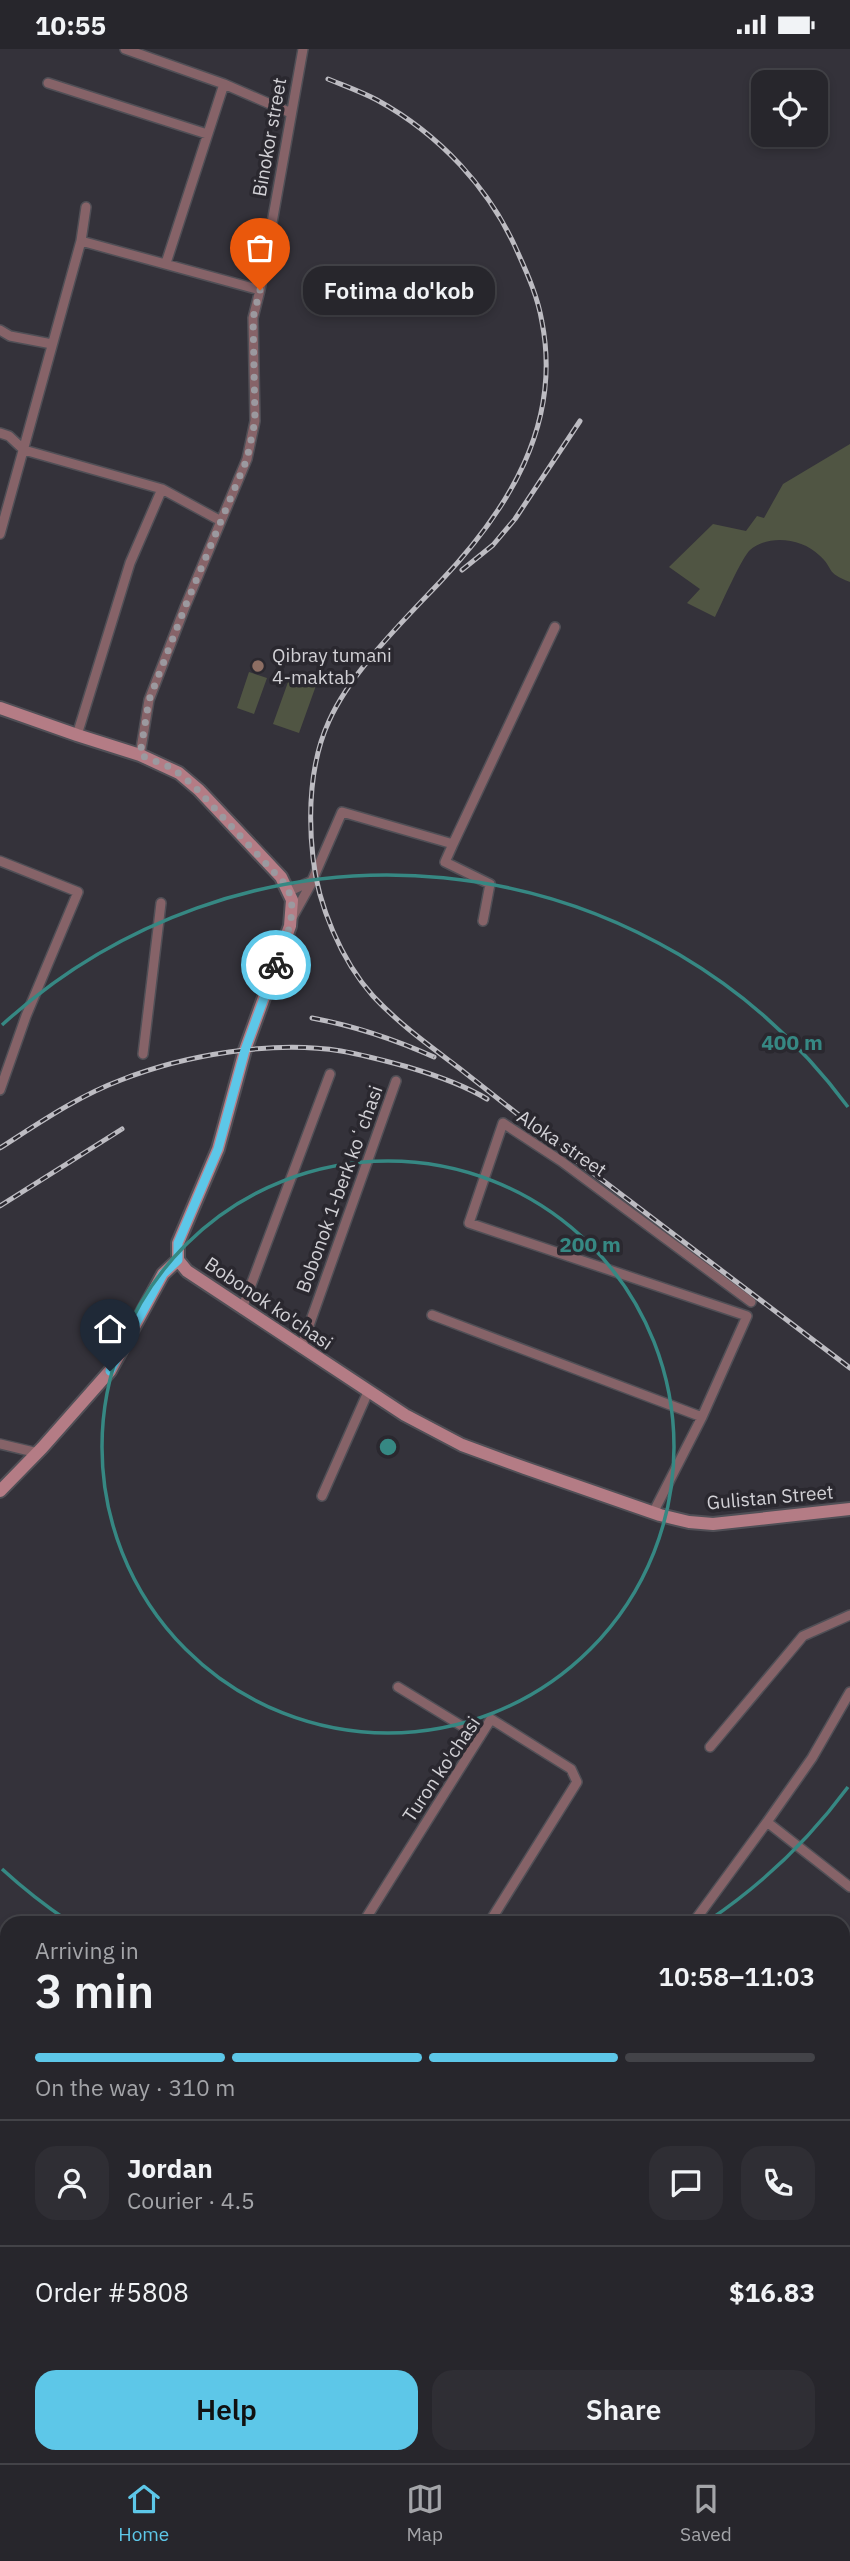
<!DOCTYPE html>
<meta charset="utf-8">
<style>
body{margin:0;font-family:"IBM Plex Sans",sans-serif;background:#2f2e34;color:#f1f3f6;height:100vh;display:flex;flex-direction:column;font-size:26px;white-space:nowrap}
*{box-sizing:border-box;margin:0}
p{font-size:23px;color:#a4a5a9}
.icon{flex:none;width:38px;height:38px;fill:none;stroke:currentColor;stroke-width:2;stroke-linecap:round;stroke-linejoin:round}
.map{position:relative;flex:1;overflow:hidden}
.side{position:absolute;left:0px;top:1867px;width:850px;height:548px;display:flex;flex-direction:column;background:#27262c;border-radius:21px 21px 0 0;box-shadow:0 4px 10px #0003,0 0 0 2px #434348}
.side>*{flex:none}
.fabs{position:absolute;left:751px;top:21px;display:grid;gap:14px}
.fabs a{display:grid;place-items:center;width:77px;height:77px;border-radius:14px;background:#27262c;box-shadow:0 4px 10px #0003,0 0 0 2px #434348;font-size:35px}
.pin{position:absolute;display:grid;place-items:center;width:60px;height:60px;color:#fff;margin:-72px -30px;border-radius:50% 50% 50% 0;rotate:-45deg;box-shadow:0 0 7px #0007}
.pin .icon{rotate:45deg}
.courier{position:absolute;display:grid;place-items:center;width:70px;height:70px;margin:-35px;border:5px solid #5dc7e8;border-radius:50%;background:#fff;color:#222;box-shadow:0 2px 9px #0007}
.bubble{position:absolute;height:49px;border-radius:21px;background:#27262c;box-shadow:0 4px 10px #0003,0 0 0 2px #434348;font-size:23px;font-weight:600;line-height:49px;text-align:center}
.head em{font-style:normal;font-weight:600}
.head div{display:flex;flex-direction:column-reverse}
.head{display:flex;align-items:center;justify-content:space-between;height:119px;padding:0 35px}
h1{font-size:46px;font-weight:600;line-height:52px}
.bar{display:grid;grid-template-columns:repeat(4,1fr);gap:10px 7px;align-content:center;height:84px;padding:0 35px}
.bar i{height:9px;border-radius:5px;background:#434348}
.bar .on{background:#5dc7e8}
.bar p{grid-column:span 4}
.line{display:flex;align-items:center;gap:18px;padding:0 35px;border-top:2px solid #434348}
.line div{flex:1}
.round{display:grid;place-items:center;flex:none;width:74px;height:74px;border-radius:21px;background:#2f2e34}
.primary-button{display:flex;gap:14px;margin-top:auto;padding:14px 35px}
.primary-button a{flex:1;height:80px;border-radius:21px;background:#5dc7e8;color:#111;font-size:28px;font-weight:600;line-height:80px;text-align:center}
.primary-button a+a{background:#2f2e34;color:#f1f3f6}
.status{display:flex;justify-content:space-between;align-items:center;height:49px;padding:0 35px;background:#27262c;direction:ltr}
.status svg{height:19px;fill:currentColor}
.tab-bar{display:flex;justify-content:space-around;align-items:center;height:98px;border-top:2px solid #434348;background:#27262c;font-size:19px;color:#a4a5a9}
.tab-bar a{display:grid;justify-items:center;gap:4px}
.tab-bar .on{color:#5dc7e8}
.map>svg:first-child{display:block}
</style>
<div class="status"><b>10:55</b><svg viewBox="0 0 49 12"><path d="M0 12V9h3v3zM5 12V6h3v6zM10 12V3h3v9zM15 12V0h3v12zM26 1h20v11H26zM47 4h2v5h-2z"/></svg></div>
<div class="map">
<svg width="850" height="2414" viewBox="0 0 850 2414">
<rect width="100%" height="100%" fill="#34323a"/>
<path fill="#505543" d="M850 395V533C824 523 835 520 819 506 802 489 768 485 750 501 742 508 721 556 715 568L687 554 700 540 669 518 713 475 746 482 757 467 764 469 783 435Z
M292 622 318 631 299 684 273 675Z
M249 623 267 629 254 665 237 659Z"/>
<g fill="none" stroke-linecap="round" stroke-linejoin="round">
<g stroke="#504f56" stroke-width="12">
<path id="street" d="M125 0 224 35 291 64
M48 34 207 85
M81 192 260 241
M166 214 224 35
M0 281 10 287 52 295
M0 384 9 387 24 401 162 440 221 472
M0 485 81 192 86 158
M77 686 130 514 162 440
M140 706 149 651 185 558 247 410 255 372 253 269 260 241 303 0
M453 795 445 813 490 835 483 872
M0 812 78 843 26 967 0 1041
M290 842 312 832 342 763 453 795 555 578
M293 867 312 833
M143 1005 161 854
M242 1260 330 1025
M432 1266 702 1368
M301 1299 396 1032
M0 1395 38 1404
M322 1447 368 1343
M653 1464 702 1368 747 1267 469 1174 503 1074 561 1112 751 1253
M398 1638 480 1688
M710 1698 803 1587 850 1566
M767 1773 812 1709 850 1643
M607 1871 609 1874
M363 1874 491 1670 571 1720 577 1733 489 1874
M693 1874 767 1773 850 1838
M0 2353 7 2356
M233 2408 237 2414
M441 2408 445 2414
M814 2408 822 2414
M95 2414 104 2408
M272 2414 280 2408
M728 2414 733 2408"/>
</g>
<g stroke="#504f56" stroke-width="16">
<path id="secondary" d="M0 659 77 686 140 706 179 724 199 741 281 828 292 851 290 877 245 1001 218 1100 178 1194V1211L187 1222 405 1366 462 1396 525 1419 660 1466 689 1473 713 1475 850 1460
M0 1442 42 1399 110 1322 163 1225 178 1211
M844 2131 850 2120
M542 2414 552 2408"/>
</g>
<use href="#street" stroke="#866368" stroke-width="9"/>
<use href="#secondary" stroke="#b47c85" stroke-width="12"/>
<g stroke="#bdbcc2" stroke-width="5">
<path id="rail" d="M328 30C345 37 362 43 377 51 439 85 490 139 518 204 528 226 538 249 542 273 562 376 508 461 440 533 403 572 351 623 329 672 310 713 308 765 313 809 318 856 341 911 373 947 399 975 430 997 459 1019 487 1041 515 1063 543 1085
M462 521 493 496 515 470 580 372
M312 969C355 977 394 990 434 1008
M535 1080 850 1319
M0 1099C39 1074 78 1047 121 1031 184 1006 273 991 341 1002 364 1006 386 1012 408 1018 435 1026 464 1036 487 1050
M0 1157 122 1080
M844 2217 850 2208
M622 2414 631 2408"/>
</g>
<use href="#rail" stroke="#2a282f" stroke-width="2.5" stroke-dasharray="8" stroke-linecap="butt"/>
</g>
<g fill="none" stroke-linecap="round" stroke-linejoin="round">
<path stroke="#9b999f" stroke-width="7" stroke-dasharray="0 12.6" d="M260 241 253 269 255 372 247 410 185 558 149 651 140 706 172 719 192 735 285 835C301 861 285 890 276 916"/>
<path stroke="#5dc7e8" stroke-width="9" d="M110 1322 163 1225 178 1211V1194L218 1100 245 1001 276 916"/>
</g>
<g fill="none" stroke="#368883" stroke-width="3.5">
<circle cx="388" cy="1398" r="286"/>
<path d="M848 1738A572 572 0 0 1 708 1872M68 1872A572 572 0 0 1 2 1820M2 976A572 572 0 0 1 848 1058"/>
</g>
<circle fill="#8d6e63" stroke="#2a282f" stroke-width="2.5" cx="258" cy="617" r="7"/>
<g text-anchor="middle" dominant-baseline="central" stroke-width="7" stroke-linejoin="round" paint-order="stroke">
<g font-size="19" fill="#d2d1d6" stroke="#2a282f">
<text transform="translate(269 88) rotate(-80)">Binokor street</text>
<text transform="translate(562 1094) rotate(34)">Aloka street</text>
<text transform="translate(339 1140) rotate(-70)">Bobonok 1-berk koʻchasi</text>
<text transform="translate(269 1254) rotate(34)">Bobonok ko'chasi</text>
<text transform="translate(770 1448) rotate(-5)">Gulistan Street</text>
<text transform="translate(441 1720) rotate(-56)">Turon ko'chasi</text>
</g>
<g font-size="19" fill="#d2d1d6" stroke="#2a282f" text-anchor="start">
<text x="272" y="606">Qibray tumani<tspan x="272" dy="22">4-maktab</tspan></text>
</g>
</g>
<circle cx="388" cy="1398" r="10" fill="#368883" stroke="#2a282f" stroke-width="3.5"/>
<g font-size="21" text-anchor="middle" font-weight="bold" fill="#368883" stroke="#2a282f" stroke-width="7" stroke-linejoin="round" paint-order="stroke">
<text x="792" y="1001">400 m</text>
<text x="590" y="1203">200 m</text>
</g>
</svg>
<div class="fabs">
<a><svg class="icon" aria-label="locate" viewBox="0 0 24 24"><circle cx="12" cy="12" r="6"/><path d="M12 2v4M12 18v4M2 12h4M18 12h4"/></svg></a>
</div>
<div class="pin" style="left:260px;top:241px;background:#ea580c"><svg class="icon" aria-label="bag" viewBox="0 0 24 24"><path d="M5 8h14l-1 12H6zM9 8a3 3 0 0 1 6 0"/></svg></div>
<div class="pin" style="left:110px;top:1322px;background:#1f2937"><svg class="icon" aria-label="home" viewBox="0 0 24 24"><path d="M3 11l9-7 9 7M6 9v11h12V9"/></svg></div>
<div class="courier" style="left:276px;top:916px"><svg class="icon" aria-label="bike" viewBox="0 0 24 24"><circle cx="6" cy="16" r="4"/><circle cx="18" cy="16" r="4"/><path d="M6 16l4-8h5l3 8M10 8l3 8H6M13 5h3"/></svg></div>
<div class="bubble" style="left:303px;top:217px;width:192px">Fotima do'kob</div>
<section class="side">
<div class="head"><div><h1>3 min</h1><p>Arriving in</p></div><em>10:58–11:03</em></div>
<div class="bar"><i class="on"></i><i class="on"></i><i class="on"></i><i></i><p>On the way · 310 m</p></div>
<div class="line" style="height:126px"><a class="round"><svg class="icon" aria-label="person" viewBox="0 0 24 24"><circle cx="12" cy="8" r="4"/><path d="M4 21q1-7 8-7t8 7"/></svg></a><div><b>Jordan</b><p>Courier · 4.5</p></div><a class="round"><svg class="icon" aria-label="chat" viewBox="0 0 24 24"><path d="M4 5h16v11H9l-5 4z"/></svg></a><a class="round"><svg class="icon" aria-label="phone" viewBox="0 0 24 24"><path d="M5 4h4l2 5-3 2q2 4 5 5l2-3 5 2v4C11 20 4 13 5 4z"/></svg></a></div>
<div class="line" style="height:91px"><div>Order #5808</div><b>$16.83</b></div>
<div class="primary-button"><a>Help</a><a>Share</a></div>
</section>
</div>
<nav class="tab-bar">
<a class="on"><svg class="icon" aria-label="home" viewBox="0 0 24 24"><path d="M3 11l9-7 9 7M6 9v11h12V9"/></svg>Home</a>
<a><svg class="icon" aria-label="map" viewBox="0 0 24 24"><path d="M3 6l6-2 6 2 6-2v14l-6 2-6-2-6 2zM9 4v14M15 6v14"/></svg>Map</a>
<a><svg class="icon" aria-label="saved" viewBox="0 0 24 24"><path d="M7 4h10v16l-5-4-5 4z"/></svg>Saved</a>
</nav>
